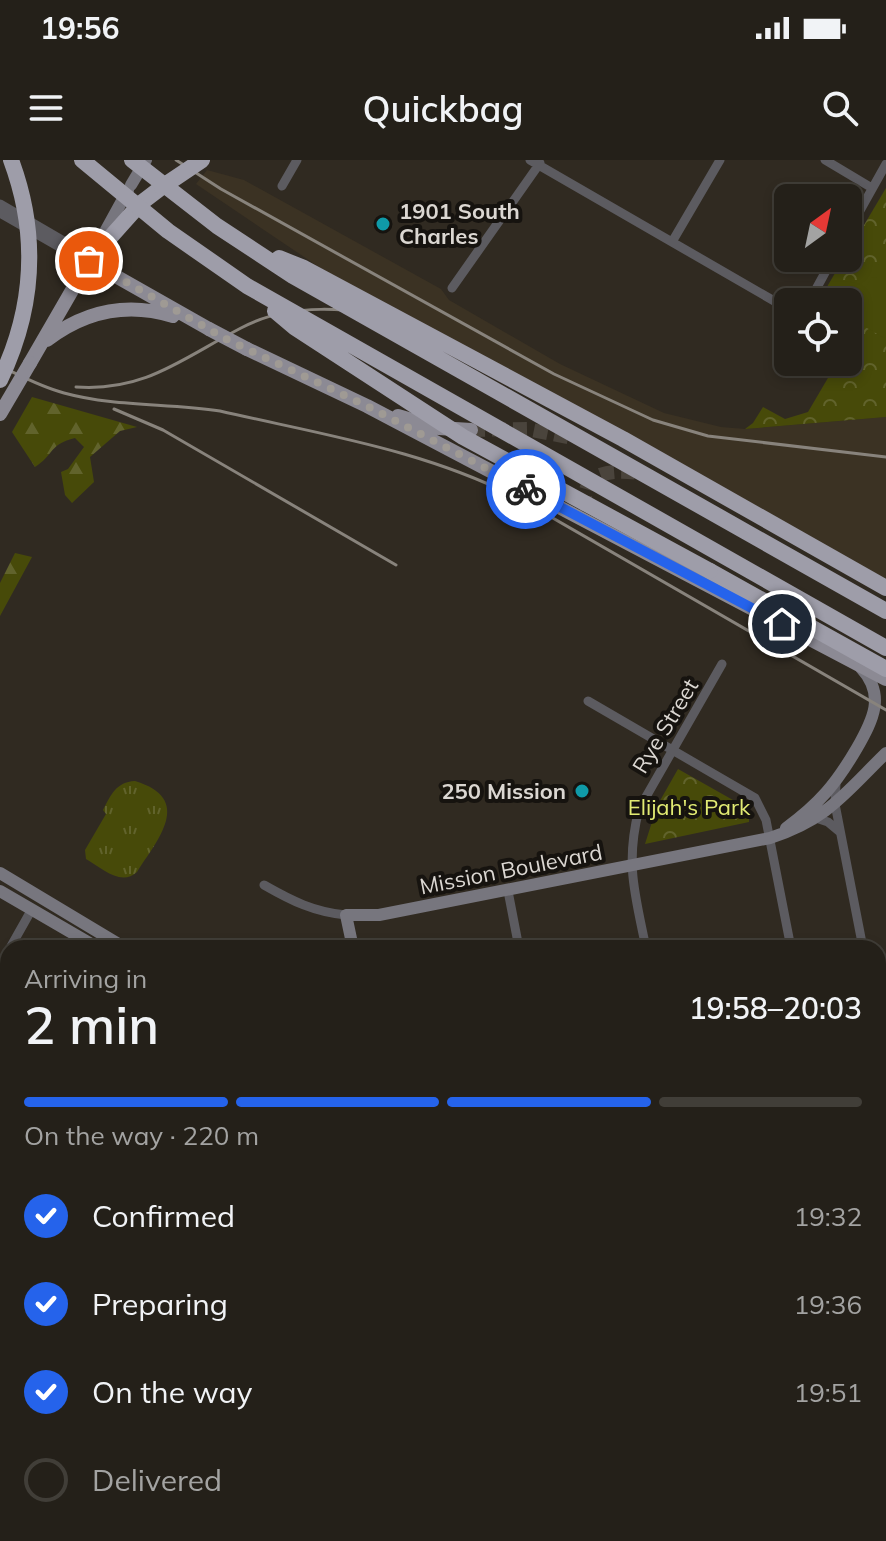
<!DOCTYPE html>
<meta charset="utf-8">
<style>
body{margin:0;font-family:Mulish,sans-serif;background:#2c2822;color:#f1f3f6;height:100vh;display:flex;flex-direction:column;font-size:30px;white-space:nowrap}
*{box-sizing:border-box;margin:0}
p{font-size:26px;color:#a3a3a2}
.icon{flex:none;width:44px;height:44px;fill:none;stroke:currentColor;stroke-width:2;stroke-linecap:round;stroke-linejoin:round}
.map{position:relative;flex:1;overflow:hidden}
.details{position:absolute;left:0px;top:780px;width:886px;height:602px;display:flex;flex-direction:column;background:#242019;border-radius:24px 24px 0 0;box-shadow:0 4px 12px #0003,0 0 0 2px #413e38}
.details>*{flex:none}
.needle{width:52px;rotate:33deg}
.tools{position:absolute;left:774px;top:24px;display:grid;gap:16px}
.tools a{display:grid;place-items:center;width:88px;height:88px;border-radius:12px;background:#242019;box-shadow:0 4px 12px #0003,0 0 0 2px #413e38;font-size:40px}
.pin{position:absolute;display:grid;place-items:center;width:68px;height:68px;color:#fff;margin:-34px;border:4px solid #fff;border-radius:50%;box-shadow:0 2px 8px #0007}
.courier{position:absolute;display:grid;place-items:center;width:80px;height:80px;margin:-40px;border:6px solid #2563eb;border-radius:50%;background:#fff;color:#222;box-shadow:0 2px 10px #0007}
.summary em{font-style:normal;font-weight:600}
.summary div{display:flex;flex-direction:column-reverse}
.summary{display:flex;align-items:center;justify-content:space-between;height:136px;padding:0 24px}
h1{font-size:52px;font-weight:600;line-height:60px}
.bar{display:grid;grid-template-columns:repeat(4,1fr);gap:12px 8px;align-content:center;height:96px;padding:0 24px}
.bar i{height:10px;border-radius:6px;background:#413e38}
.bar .current{background:#2563eb}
.bar p{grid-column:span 4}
ol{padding:0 24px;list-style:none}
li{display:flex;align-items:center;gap:24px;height:88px}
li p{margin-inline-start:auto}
li .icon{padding:8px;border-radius:50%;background:#2563eb;color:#fff;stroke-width:4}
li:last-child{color:#a3a3a2}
li i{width:44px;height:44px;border:4px solid #413e38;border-radius:50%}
.status{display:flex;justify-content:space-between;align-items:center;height:56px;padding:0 40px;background:#242019;direction:ltr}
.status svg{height:22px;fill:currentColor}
header{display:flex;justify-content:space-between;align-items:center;height:104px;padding:0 24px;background:#242019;font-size:36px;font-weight:600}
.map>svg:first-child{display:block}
</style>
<div class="status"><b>19:56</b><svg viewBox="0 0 49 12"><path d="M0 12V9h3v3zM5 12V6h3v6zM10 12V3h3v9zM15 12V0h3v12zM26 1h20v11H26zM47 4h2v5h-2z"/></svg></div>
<header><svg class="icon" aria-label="menu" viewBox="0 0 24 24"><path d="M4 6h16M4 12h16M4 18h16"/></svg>Quickbag<svg class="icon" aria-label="search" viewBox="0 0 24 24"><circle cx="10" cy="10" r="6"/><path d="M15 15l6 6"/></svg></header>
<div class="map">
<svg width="886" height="1381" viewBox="0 0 886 1381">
<defs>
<pattern id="grass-tufts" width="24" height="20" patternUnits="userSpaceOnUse" patternTransform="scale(2)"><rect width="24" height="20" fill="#474a09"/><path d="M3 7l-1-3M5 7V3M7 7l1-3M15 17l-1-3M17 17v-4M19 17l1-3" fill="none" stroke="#61632c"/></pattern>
<pattern id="forest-firs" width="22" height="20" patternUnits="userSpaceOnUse" patternTransform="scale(2)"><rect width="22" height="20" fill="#474a09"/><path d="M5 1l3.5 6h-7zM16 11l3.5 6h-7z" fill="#61632c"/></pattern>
<pattern id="park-crowns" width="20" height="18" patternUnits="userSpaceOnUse" patternTransform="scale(2)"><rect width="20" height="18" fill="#474a09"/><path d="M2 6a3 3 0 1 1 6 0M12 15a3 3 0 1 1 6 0" fill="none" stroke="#61632c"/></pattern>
<pattern id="water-waves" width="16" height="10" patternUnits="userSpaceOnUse" patternTransform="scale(2)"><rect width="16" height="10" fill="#031628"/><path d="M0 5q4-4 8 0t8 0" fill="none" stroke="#273746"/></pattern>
</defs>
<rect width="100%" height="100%" fill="#302a21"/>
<path fill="#3b3223" d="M207 10 244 20 441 129 449 140 560 204 664 253 721 267 745 269 886 257V420L396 159 196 24Z"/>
<path fill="url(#grass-tufts)" d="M135 621C194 639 158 679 137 712 121 727 102 708 86 699L85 690 106 654 103 650C111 635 116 622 135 621Z"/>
<path fill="url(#forest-firs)" d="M32 237 137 267 120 271 90 297 94 322 72 343 65 335 61 312 68 309 84 287 75 278C49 284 54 295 35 307L12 272Z
M15 393 32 397 0 456V423Z"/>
<path fill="url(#park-crowns)" d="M886 28V257L745 269 753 263 763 247 785 259 808 252 835 206 829 202H848V142H818L844 98H848V92Z
M678 609 740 644 749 654V662L645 684 657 646Z"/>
<path fill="#474a09" d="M886 98V179L848 157 872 117 877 118 871 111Z"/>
<path fill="url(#water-waves)" d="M886 946V1381H449L448 1374H878V948Z"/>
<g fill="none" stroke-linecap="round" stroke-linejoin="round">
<path stroke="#4a443c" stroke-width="14" stroke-dasharray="14 7" stroke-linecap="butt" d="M471 270 527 269 572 278
M587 350C577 312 610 309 638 313"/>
<path stroke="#5c5b60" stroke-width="9" d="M530 0 788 149
M825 0 872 28
M282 26 297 0
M0 44 79 90 89 101
M0 53 75 96 89 101
M848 72 886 4
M672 82 720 0
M452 128 540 3
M809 142 833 98
M588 541 755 638 766 660 791 788
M836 623 835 644 863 788
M816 658 828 662 840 672
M264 725C292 741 314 752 346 755
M508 731 519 788
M10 788 32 749
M646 788C635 734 625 704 639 649L722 504
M0 805 8 791
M878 862 881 877
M0 908 8 913
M0 1074 8 1078
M0 1122 8 1109"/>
<path stroke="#77767e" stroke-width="12" d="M100 81 128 30
M786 668C819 644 836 624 857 588 873 560 886 535 861 508
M0 713 125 788
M0 731 98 788
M353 788 346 755H379L770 678C828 659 844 634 886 593"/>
<path stroke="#8c8a94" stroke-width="14" d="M47 180C85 151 127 142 173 156
M247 189 367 246 886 519
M30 203 89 101 209 169
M398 256 439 268 471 270"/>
<path stroke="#9e9da9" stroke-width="16" d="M89 101 141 43 162 27
M710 411 886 509"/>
<path stroke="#88837c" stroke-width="3" d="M176 0 221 29 554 214 653 260 708 276 886 297
M0 206C21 216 41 227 64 233 115 247 168 243 220 251 324 275 431 291 525 342L886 550
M76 227C145 232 183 198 241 168 287 143 354 145 403 163 418 168 433 176 448 182
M114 249 163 270 396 405"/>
<path stroke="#77767e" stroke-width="12" d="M131 25 146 0"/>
<path stroke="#8c8a94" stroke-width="14" d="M209 169 247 189
M0 254 30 203"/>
<path stroke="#9e9da9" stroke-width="16" d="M82 0 168 71 247 126 886 488
M132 0 217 66 293 116 886 451
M162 27 202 0
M279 98 304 108 623 279 886 428
M275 151 294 167 463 277 710 411
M0 220C34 149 39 75 11 0"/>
</g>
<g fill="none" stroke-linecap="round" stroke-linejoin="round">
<path stroke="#9f9a94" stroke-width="8" stroke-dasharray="0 14.4" d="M89 101 228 180 367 246 526 329"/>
<path stroke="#2563eb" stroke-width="10" d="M526 329 782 464"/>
</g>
<g fill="#0f9aa8" stroke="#16130f" stroke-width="3">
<circle cx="383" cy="64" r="8"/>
<circle cx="582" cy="631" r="8"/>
</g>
<g text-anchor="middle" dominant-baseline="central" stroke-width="8" stroke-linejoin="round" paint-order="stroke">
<g font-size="22" font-weight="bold" fill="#dbd7d2" stroke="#16130f" text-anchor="start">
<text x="399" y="51">1901 South<tspan x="399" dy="25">Charles</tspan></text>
<text x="566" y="631" text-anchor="end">250 Mission</text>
</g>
<g font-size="22" fill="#dbd7d2" stroke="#16130f">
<text transform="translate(665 566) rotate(-59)">Rye Street</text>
<text transform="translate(511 709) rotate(-11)">Mission Boulevard</text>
</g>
<g font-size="22" fill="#e2eb73" stroke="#16130f">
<text x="689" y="647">Elijah's Park</text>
</g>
</g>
</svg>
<div class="tools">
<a><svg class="needle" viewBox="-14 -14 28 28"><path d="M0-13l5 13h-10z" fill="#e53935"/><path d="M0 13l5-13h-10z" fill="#a3a3a2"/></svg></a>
<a><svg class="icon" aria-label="locate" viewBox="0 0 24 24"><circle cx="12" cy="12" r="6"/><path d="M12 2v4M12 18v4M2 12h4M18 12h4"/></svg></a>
</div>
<div class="pin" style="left:89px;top:101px;background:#ea580c"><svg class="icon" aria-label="bag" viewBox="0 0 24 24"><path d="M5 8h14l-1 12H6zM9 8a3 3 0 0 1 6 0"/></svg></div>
<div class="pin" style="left:782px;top:464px;background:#1f2937"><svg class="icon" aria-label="home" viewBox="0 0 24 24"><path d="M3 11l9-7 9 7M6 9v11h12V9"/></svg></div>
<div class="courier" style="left:526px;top:329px"><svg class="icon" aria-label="bike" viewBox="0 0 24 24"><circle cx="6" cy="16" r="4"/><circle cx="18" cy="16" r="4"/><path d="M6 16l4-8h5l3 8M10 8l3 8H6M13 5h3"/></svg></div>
<section class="details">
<div class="summary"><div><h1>2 min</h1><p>Arriving in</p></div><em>19:58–20:03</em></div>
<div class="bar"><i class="current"></i><i class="current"></i><i class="current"></i><i></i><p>On the way · 220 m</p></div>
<ol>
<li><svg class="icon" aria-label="check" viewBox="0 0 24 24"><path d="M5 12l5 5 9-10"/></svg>Confirmed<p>19:32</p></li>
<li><svg class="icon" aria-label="check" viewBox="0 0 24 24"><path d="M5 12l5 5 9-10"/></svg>Preparing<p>19:36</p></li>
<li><svg class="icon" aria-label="check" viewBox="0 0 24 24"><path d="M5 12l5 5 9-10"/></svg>On the way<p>19:51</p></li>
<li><i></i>Delivered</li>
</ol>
</section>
</div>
